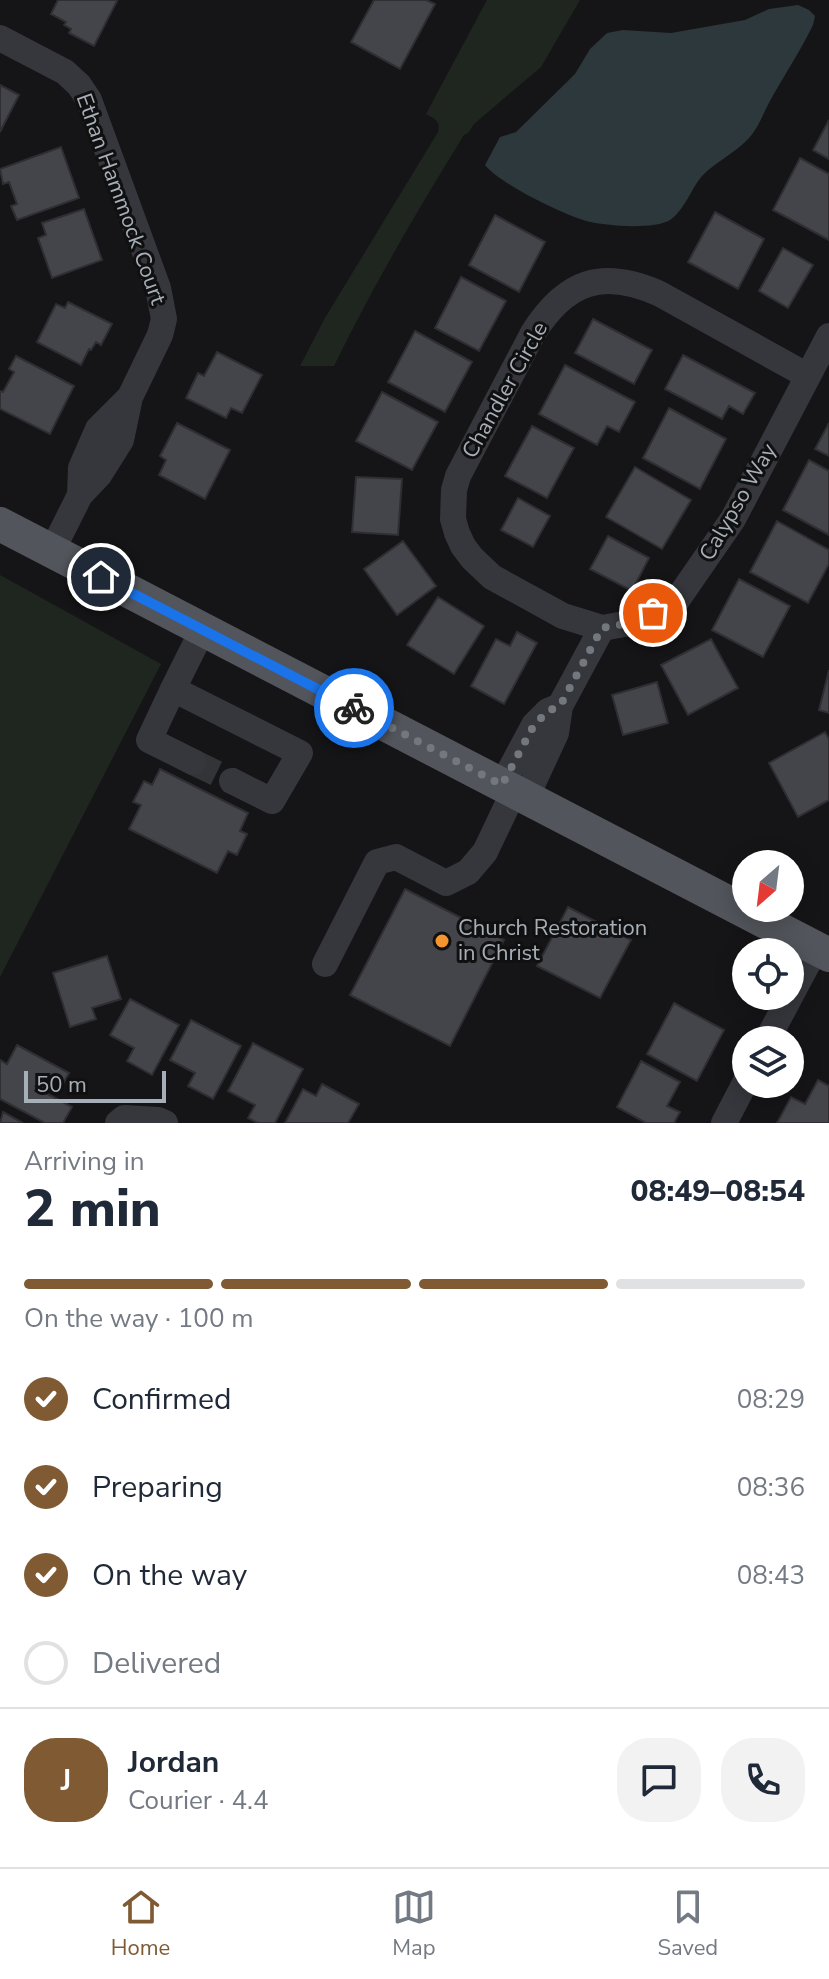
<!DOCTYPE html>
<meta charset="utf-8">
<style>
body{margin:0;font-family:"Nunito Sans",sans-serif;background:#f2f2f3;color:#1f2937;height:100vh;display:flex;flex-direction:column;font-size:30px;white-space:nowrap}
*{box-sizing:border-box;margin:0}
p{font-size:26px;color:#747a83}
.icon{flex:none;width:44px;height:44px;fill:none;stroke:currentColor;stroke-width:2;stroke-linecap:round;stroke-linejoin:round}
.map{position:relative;height:1123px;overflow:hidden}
.details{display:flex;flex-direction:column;background:#fff;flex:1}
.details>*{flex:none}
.needle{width:52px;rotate:208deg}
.tools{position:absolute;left:732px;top:850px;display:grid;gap:16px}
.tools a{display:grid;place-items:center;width:72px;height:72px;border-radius:50%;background:#fff;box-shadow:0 4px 20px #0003;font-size:40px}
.scale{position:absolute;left:24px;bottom:20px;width:142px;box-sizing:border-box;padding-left:8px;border:4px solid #a6aeb7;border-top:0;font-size:22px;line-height:28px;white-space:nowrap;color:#a6aeb7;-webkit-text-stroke:6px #101011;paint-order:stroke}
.pin{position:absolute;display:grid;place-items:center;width:68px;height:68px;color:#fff;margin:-34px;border:4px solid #fff;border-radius:50%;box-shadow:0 2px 8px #0007}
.courier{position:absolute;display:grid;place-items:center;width:80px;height:80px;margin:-40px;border:6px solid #1a73e8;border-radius:50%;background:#fff;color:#222;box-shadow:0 2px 10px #0007}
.headline em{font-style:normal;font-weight:800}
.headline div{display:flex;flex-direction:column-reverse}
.headline{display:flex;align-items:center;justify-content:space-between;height:136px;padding:0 24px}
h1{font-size:52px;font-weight:800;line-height:60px}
.bar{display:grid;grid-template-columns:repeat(4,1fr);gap:12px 8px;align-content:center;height:96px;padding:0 24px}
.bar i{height:10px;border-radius:6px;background:#e0e1e3}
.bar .selected{background:#7f5a33}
.bar p{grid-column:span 4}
.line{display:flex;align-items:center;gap:20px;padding:0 24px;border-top:2px solid #e0e1e3}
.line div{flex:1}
.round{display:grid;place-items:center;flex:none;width:84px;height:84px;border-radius:32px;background:#f2f2f3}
ol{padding:0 24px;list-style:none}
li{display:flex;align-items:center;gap:24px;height:88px}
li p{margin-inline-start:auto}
li .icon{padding:8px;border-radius:50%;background:#7f5a33;color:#fff;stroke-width:4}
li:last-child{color:#747a83}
li i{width:44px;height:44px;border:4px solid #e0e1e3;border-radius:50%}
.tabs{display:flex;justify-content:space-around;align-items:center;height:112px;border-top:2px solid #e0e1e3;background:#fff;font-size:22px;color:#747a83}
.tabs a{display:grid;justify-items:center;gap:4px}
.tabs .selected{color:#7f5a33}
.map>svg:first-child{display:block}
</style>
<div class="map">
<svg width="829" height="1123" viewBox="0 0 829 1123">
<rect width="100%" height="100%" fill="#151517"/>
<path fill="#1f261f" d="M487 0H580L541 67 474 124 468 133 464 135C417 211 373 286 334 366H300L325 318 438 132C441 121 435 119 426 114Z
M0 575 161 664 0 977Z"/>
<path fill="#2d383c" d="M798 5 809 10 815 16 813 25C801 50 785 74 771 99 763 113 758 130 746 141 733 154 716 162 703 175 691 188 685 210 670 220 654 230 605 226 586 221 562 214 500 184 485 165L500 137 516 132 575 74 590 49 607 33 623 30 671 33 745 20 769 9Z"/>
<path fill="#44454a" stroke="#2f2f33" stroke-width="2" d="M58 0H115L117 1 94 46 69 33 71 29 64 25 66 22 51 14Z
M374 0H426L435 4 400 69 351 42Z
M0 85 19 95 0 132Z
M829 120V159L813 150Z
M61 147 79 198 17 220 11 206 17 204 9 182 3 184 0 169Z
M800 158 829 174V240L773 210Z
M84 209 102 260 52 278 38 238 46 235 42 223Z
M715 212 764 239 738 289 688 262Z
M495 215 545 242 519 292 469 265Z
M783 248 813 265 788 308 759 291Z
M461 277 506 301 479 351 435 328Z
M68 302 112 324 101 345 96 342 91 350 89 349 81 365 37 342 56 304 65 308Z
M593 319 652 350 634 384 575 353Z
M415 331 472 362 445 412 388 382Z
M217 352 262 375 242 413 231 408 226 418 186 398 198 373 204 376Z
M683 355 755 393 743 414 729 406 722 419 665 389Z
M16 356 74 386 50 434 0 409V391L3 392 14 372 9 369Z
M565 365 635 402 619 432 607 426 597 445 539 414Z
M382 392 438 422 412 470 356 441Z
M669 408 726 439 700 489 643 458Z
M177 423 230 450 205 499 159 475 166 460 160 456Z
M829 423V456L815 449Z
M532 426 574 448 547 498 505 476Z
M809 460 829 471V535L783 510Z
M635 467 691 500 662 549 606 517Z
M356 477 402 479 398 535 352 532Z
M518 498 550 516 533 547 501 530Z
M777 521 829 550V564L808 603 750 572Z
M608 536 649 558 632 591 590 569Z
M403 541 436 586 397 615 364 569Z
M739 579 790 606 763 657 712 630Z
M438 597 484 626 454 674 407 645Z
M517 632 537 643 504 704 471 686 496 639 510 646Z
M711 639 738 688 688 715 661 665Z
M829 670V713L819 710Z
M657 682 668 723 623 735 612 695Z
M825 732 829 739V800L798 817 769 763Z
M160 769 248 813 240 831 247 834 237 855 228 851 217 873 129 829 141 805 133 802 144 781 152 785Z
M405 889 504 940 450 1046 350 995Z
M568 907 631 940 600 998 537 966Z
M107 956 121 999 92 1008 96 1019 70 1027 53 973Z
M130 999 179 1025 152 1075 127 1061 134 1048 110 1035Z
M674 1003 724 1030 697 1081 647 1054Z
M191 1020 241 1046 213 1099 188 1086 195 1073 170 1060Z
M253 1043 303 1069 275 1123H258L248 1118 255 1105 228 1091Z
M17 1045 69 1073 63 1084 54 1079 46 1093 72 1107 63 1123H45L0 1099V1060L7 1064Z
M641 1061 680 1082 667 1106 680 1112 674 1123H646L617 1107Z
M818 1080 829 1086V1123H777L791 1097 805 1104Z
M322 1084 359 1104 348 1123H285L303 1089 316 1096Z
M3 1112 23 1123H0Z"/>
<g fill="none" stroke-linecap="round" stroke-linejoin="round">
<path stroke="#323437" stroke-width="26" stroke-dasharray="26 13" stroke-linecap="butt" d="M193 762 232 781"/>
<path stroke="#36373c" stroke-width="26" d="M0 38 65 72 79 85 89 100 158 288 164 319 160 335 130 397 121 440 99 475 80 495 52 551
M808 376 660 294C602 268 566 281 533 333L458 476 454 490 453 519 457 533 463 546 472 558 492 577 563 616 602 628 630 623 675 603 733 519 829 336
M80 495 81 468 98 429 130 397
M203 629 173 689 300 753 272 801 232 781
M173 689 149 740 193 762
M502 785 534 725 548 711 560 706
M526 798 556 733 560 706 602 628
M325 964 377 862 396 857 446 883 468 872 485 852 514 791
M767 1040 816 948
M118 1123 124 1118 158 1120 165 1123
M724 1123 746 1081"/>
<path stroke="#52555b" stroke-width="34" d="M0 524 829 955"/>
</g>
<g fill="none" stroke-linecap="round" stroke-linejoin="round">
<path stroke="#73787f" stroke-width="8" stroke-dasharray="0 14.4" d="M354 708 502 785 534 725 548 711 560 706 602 628 630 623 653 613"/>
<path stroke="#1a73e8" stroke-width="10" d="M101 577 354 708"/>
</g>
<circle fill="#f4952f" stroke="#101011" stroke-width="3" cx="442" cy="941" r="8"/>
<g text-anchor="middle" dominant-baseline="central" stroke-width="6" stroke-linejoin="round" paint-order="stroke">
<g font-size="22" fill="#a6aeb7" stroke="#101011">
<text transform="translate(121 199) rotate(70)">Ethan Hammock Court</text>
<text transform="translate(505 390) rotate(-61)">Chandler Circle</text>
<text transform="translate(738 502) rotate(-60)">Calypso Way</text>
</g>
<g font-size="22" fill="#a6aeb7" stroke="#101011" text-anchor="start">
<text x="458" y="928">Church Restoration<tspan x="458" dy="25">in Christ</tspan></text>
</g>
</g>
</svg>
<div class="tools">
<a><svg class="needle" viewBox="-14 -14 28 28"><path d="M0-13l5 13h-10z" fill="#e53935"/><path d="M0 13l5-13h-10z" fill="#747a83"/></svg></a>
<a><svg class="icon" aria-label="locate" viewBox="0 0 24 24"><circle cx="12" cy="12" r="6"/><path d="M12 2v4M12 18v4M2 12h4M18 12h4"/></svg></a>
<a><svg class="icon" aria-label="layers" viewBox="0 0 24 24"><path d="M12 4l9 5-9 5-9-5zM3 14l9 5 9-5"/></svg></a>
</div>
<div class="scale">50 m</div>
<div class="pin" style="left:653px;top:613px;background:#ea580c"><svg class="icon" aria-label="bag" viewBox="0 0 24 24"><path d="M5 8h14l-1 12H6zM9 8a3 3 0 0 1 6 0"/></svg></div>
<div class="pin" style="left:101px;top:577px;background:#1f2937"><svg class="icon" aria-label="home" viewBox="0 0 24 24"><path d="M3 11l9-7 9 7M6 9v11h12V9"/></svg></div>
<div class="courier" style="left:354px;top:708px"><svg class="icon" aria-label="bike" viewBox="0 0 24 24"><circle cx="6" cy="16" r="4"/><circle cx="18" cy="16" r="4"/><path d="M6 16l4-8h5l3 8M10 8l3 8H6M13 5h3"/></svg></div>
</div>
<section class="details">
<div class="headline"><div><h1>2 min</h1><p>Arriving in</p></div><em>08:49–08:54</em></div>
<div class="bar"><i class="selected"></i><i class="selected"></i><i class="selected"></i><i></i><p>On the way · 100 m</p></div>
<ol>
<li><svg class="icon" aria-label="check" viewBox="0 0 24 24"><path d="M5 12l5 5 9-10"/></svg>Confirmed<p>08:29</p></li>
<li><svg class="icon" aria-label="check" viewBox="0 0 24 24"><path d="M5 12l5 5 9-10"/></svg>Preparing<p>08:36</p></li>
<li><svg class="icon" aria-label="check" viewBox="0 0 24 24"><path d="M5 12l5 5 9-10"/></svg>On the way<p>08:43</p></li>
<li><i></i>Delivered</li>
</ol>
<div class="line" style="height:144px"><b class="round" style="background:#7f5a33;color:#fff">J</b><div><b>Jordan</b><p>Courier · 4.4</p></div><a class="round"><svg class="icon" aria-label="chat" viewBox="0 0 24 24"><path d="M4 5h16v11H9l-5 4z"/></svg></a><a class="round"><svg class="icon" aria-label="phone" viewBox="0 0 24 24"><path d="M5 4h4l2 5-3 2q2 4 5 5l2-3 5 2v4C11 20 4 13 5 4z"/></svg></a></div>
</section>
<nav class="tabs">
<a class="selected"><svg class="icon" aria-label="home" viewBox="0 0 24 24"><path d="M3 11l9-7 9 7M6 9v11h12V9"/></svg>Home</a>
<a><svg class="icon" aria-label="map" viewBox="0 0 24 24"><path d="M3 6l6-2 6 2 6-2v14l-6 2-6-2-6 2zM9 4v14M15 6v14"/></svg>Map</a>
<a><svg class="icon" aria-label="saved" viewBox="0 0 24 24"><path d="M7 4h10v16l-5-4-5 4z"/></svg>Saved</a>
</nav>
